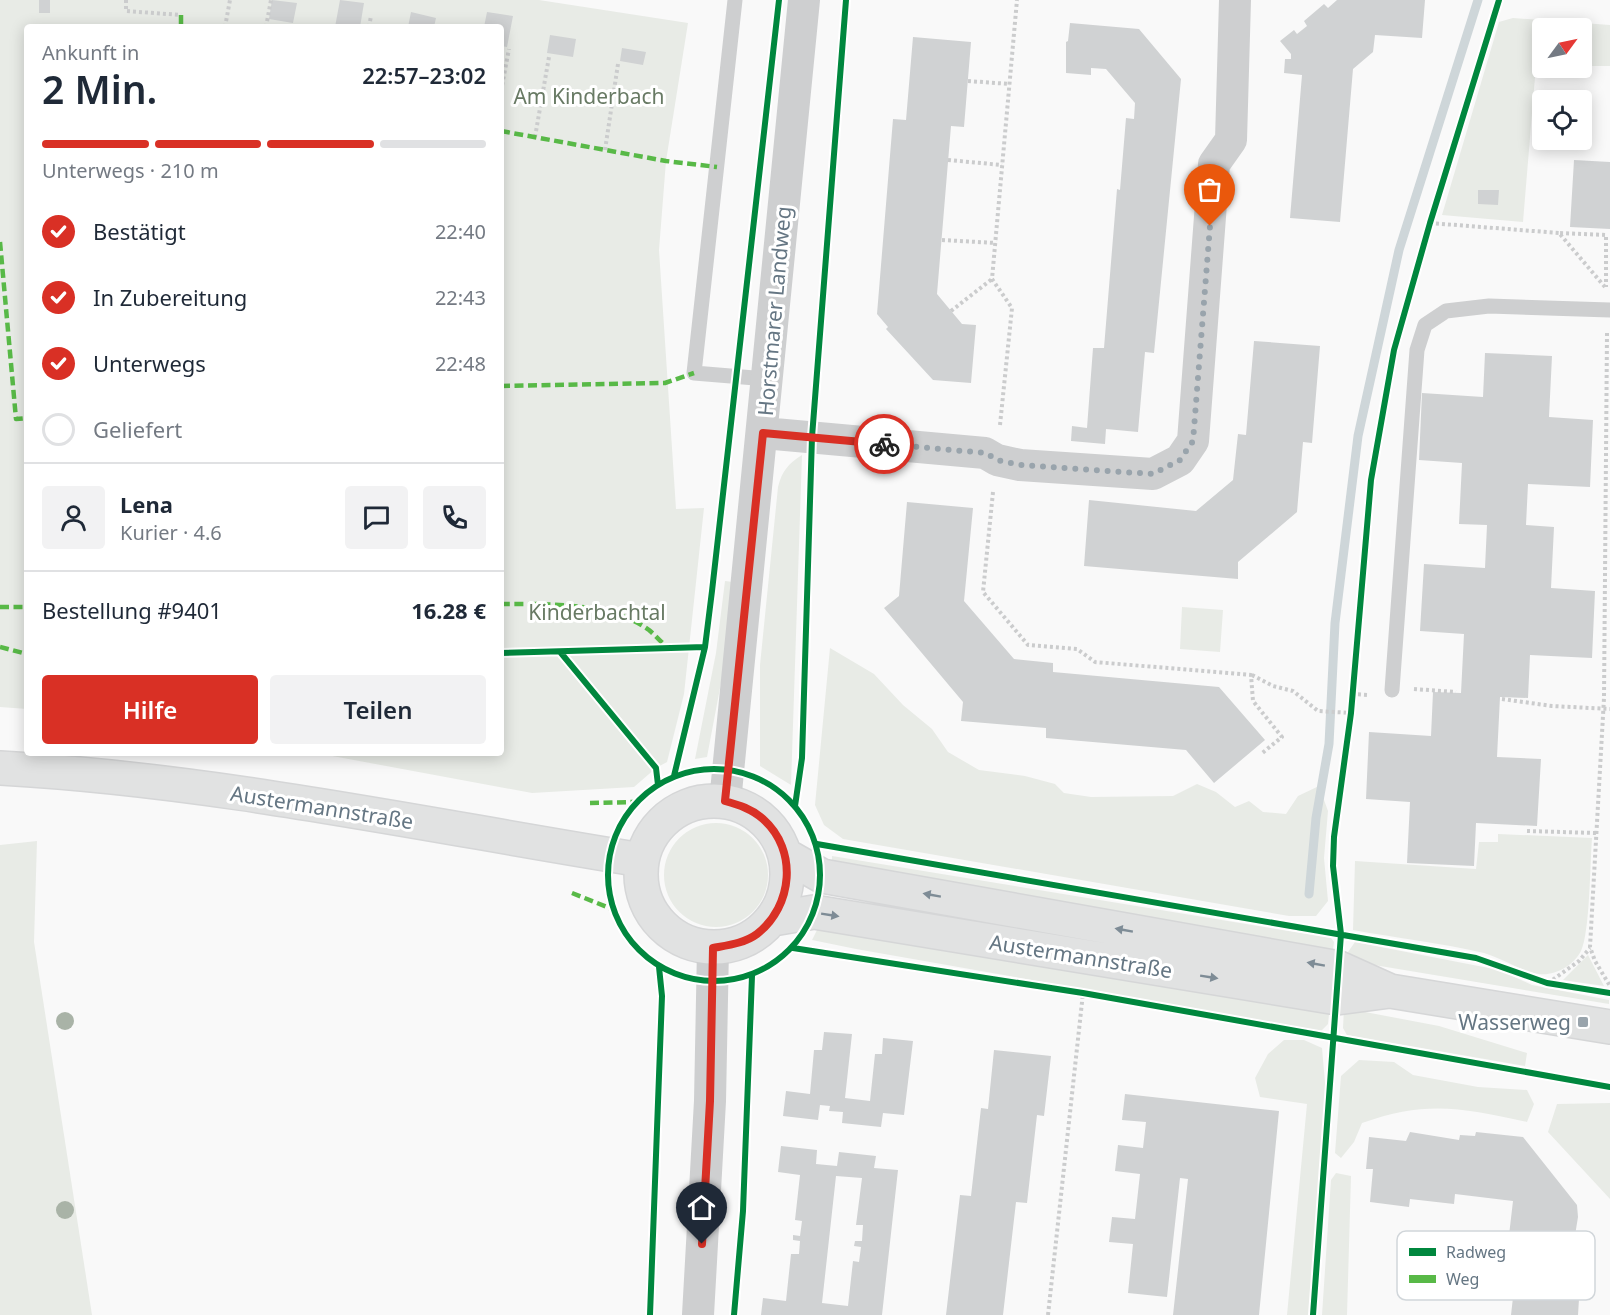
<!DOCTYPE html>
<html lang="de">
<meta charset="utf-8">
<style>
body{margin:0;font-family:"Noto Sans",sans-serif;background:#f2f2f3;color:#1f2937;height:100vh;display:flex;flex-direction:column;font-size:22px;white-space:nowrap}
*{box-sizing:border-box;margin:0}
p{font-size:20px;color:#747a83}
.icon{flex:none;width:33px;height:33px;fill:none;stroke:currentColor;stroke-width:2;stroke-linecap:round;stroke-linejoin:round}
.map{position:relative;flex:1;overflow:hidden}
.panel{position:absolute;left:24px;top:24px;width:480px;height:732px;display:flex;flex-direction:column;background:#fff;border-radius:6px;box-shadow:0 3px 15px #0003}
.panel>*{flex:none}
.needle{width:39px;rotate:57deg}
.buttons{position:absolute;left:1532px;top:18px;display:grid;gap:12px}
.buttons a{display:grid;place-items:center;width:60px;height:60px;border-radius:6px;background:#fff;box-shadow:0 3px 15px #0003;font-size:30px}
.pin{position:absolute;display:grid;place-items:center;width:51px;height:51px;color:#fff;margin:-62px -26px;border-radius:50% 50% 50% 0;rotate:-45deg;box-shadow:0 0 6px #0007}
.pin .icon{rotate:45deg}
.courier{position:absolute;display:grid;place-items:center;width:60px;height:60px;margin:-30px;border:4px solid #d93025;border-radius:50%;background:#fff;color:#222;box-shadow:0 2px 8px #0007}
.headline em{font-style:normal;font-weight:600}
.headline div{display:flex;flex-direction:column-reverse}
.headline{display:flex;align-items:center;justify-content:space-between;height:102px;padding:0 18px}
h1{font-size:39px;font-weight:600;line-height:45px}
.bar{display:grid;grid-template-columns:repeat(4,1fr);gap:9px 6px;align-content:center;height:72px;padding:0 18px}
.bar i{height:8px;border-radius:4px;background:#e0e1e3}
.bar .selected{background:#d93025}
.bar p{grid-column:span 4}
.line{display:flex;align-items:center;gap:15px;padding:0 18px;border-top:2px solid #e0e1e3}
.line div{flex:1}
.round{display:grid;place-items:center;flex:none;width:63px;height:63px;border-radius:6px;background:#f2f2f3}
ol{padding:0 18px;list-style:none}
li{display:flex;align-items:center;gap:18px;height:66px}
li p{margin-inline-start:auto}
li .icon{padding:6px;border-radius:50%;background:#d93025;color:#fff;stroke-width:4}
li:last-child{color:#747a83}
li i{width:33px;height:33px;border:3px solid #e0e1e3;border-radius:50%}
.primary-button{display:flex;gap:12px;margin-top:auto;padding:12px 18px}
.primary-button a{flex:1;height:69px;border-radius:6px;background:#d93025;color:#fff;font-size:24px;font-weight:600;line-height:69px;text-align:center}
.primary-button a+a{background:#f2f2f3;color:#1f2937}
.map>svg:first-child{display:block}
</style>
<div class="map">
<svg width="1610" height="1315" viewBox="0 0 1610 1315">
<rect width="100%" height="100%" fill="#f9f9f9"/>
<path fill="#e8ebe6" d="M0 0H539L688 23 666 161 659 250 676 509 704 508 684 694 667 762 656 768 634 787 532 793 316 753H501V27H27V709L0 707Z
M1513 18 1610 25V66H1581V28H1542V68H1547L1535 77 1523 222 1442 215 1499 22Z
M802 455 791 785 760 766V665L778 487C782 471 788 464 802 455Z
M725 581 733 582 727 651 707 757 695 759 716 653Z
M1182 607 1223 610 1220 652 1180 649Z
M830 648 874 674 903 705 932 729 948 752 979 770 1025 776 1055 784 1064 793 1091 797 1173 796 1197 784 1216 792 1235 807 1249 801 1263 812 1286 814 1298 796 1319 786 1328 811 1324 858 1328 901 1316 916H1289L843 839 824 825 815 805Z
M664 875a52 52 0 1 1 104 0a52 52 0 1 1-104 0Z
M1498 834 1592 838C1590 863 1590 932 1581 951 1573 966 1555 976 1539 974 1522 972 1502 958 1484 953 1441 943 1397 938 1353 930L1355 861 1476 869 1479 842H1498Z
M37 841 34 942 92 1315H0V845Z
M832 856 1331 938 1334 942 1332 958 832 869Z
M819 926 1330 1005 1328 1024 1321 1031 856 949 812 940Z
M1355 942 1499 970 1532 985 1609 1000V1004L1350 961 1348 952Z
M1588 955 1604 986 1563 980Z
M1344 1008 1439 1026 1527 1053 1525 1066 1347 1035 1343 1028Z
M1284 1040H1304L1322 1048 1326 1094 1309 1315H1287L1307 1104 1260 1097 1255 1078 1268 1054Z
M1359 1060 1394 1062 1413 1075 1478 1087 1527 1090 1534 1104 1527 1122C1462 1108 1427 1100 1362 1123L1354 1142 1341 1158 1335 1153 1341 1076Z
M1610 1103V1199L1548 1132 1557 1104Z
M1336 1173 1351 1176 1347 1315H1322L1331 1180Z"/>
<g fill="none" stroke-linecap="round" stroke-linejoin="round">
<path stroke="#ced6d9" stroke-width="9" d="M1309 894 1316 818 1329 744 1335 623 1358 436 1399 250 1478 0"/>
</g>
<path fill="#d0d2d3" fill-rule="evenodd" d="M39 0H50V13H39Z
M272 0 297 3 293 23 269 19Z
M340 0 364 3 360 27H335Z
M1337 0H1425L1422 38 1375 35 1373 52 1353 69 1340 222 1290 218 1302 75 1284 73 1285 59H1291V54L1280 41 1294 30 1297 34 1307 26 1304 21 1324 4 1328 8Z
M411 12 436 18 434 27H408Z
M487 12 513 16 507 47 501 46V27H484Z
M1070 23 1139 29 1181 79 1154 353 1145 352 1138 432 1106 429 1105 444 1071 441 1072 426 1087 428 1093 348H1104L1117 189 1120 190 1126 118 1134 119 1135 103 1106 69 1091 68V75L1066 73V42L1068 41Z
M550 35 576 39 573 57 547 53Z
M913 37 971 42 964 127 951 126 937 294 962 324 976 325 971 383 933 380 886 329 888 327 877 314 893 119 906 120Z
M622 48 646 52 643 65 620 61Z
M1574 160 1610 162V229L1570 227Z
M1478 190H1499L1498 205 1478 204Z
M1254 341 1320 346 1312 443 1303 442 1297 512 1238 562V579L1084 566 1089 500 1196 511 1233 480 1238 434 1246 435Z
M1485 353 1552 356 1549 417 1593 420 1590 487 1528 484 1526 525 1554 527 1551 588 1595 591 1592 658 1530 655 1528 698 1500 697 1497 757 1541 759 1537 826 1476 823 1474 866 1407 863 1410 802 1366 799 1369 732 1431 736 1433 692 1461 693 1464 634 1420 631 1424 564 1485 568 1487 525 1459 524 1462 463 1419 460 1422 393 1483 397Z
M907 502 973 508 964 601 1014 659 1053 663V672L1219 687 1265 740 1214 783 1186 750 1046 738V728L961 721 963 702 884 608 899 596Z
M824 1032 852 1034 845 1098 870 1101 875 1054H882L883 1038 913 1041 904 1115 883 1113 881 1127 842 1123 843 1112 829 1111 830 1106 820 1105 818 1120 783 1116 786 1091 810 1094 814 1050H822Z
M994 1050 1051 1056 1044 1116 1037 1115 1027 1203 1016 1202 1003 1315H946L960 1195 971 1196 981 1108 988 1109Z
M1125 1094 1279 1111 1259 1315H1173L1188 1179 1180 1178 1167 1297 1128 1293 1133 1244 1109 1242 1112 1217 1135 1219 1140 1174 1115 1171 1118 1145 1143 1148 1146 1122 1122 1120Z
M1410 1132 1459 1140 1460 1135 1475 1136 1476 1132 1523 1137 1577 1205 1578 1217 1570 1266 1581 1267 1578 1315H1511L1517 1262 1506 1261 1513 1201 1455 1194 1454 1204 1410 1199 1409 1207 1370 1202 1373 1169H1366L1369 1137 1406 1141Z
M781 1146 817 1150 816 1164 837 1166 839 1152 876 1156 874 1168 898 1170 882 1315H761L763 1298 786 1301 791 1254H799L800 1241 793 1240V1235L800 1236 802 1221 795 1220 800 1175 778 1172ZM836 1176 862 1178 856 1225H863L862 1241H855L854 1246 861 1247 859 1262 853 1261 848 1306 822 1303Z"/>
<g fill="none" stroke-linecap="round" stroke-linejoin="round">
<g stroke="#d5d6d7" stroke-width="36">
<path id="secondary" d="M0 768C216 780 429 826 642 860
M641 874a73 73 0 1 1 146 0a73 73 0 1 1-146 0Z
M785 855 822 876 1339 968 1390 991 1610 1027
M773 919 814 912 1337 998 1390 991"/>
</g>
<path stroke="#cbcccd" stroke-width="4" stroke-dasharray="3 3" stroke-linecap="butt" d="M126 0V11L181 15
M225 27 230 0
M266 27 271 0
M369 27 371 16
M968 81 1010 84
M501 91 509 49
M535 137 549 57
M605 150 618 64
M948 160 1002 165
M1430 223 1559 233
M942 240 996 243
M1605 287 1559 233 1606 235V287
M951 311 992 279
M1607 333 1604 698 1590 947 1595 961 1610 986
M1000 425 1012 308 992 279 1017 0
M993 492 983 592 1028 645 1077 649 1095 662 1251 675 1253 701 1282 737 1261 754
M1252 675 1273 686 1293 691 1318 711 1351 713
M1414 689 1456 692
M1352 694 1369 695
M1502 699 1552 706 1610 709
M1527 831 1596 833
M1548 983 1579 961 1590 948
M1048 1315 1083 993"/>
<path stroke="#cecfd0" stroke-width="15" d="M735 0 694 373 768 379
M1392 690 1417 350 1425 325 1446 311 1489 306 1610 310"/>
<path stroke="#cecfd0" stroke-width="32" d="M763 433 985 453 997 460 1020 465 1153 474 1180 460 1193 441 1214 164 1231 140 1235 0
M725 802 804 0
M698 1315 710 1101 713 948"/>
<use href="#secondary" stroke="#e1e2e2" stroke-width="33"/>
<path stroke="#58b947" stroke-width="4.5" stroke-dasharray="9 4.5" stroke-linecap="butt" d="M181 15V27
M501 131 666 161 717 167
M0 242 16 419 27 418
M501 386 665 383 694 373
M501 604C546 604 611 602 649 630 656 636 662 643 669 649
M0 607H27
M0 647 27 654
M590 803 636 802
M572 893 612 909"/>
<g stroke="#fff" stroke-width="10">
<path id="cycleway" d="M501 653 705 647
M561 653 656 768 658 785
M608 875a106 106 0 1 1 212 0a106 106 0 1 1-212 0Z
M674 776 705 647 712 591 779 0
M795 806 802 758 812 437 846 0
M817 844 1476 958 1547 983 1610 993
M793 948 1083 993 1610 1087
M650 1315 662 996 659 967
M734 1315 743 1211 752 976
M1313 1315 1341 934 1333 866 1334 837 1351 713 1371 480 1394 350 1430 223 1499 0"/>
</g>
<use href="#cycleway" stroke="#00873e" stroke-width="6"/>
</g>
<g fill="#a9b3a7">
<circle cx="65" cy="1021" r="9"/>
<circle cx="65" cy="1210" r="9"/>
</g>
<defs><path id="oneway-solid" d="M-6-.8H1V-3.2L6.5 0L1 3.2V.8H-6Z" transform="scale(1.5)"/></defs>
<g fill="#7e8c96">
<use href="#oneway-solid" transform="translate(932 895) rotate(-170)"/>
<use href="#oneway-solid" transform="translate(830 915) rotate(9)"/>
<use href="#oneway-solid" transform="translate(1124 930) rotate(-170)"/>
<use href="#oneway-solid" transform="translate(1316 964) rotate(-170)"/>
<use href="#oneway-solid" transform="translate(1209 977) rotate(9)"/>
</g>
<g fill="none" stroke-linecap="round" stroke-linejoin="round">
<path stroke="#99a4ac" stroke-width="6" stroke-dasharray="0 10.8" d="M884 444 986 453 997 460 1020 465 1153 474 1180 460 1193 441 1210 226"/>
<path stroke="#d93025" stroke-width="8" d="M702 1244 710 1101 713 948C729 945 745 943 757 934 793 906 798 850 763 819 752 809 739 805 725 801L763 433 884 444"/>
</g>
<rect fill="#99a4ac" stroke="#fff" stroke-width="2" x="1577" y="1016" width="12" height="12" rx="3"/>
<g text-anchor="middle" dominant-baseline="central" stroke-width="6" stroke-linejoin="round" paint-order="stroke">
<g font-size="21" fill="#687a64" stroke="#fff">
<text x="589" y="96">Am Kinderbach</text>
<text x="597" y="612">Kinderbachtal</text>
</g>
<g font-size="21" fill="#657683" stroke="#fff">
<text transform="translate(774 311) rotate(-85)">Horstmarer Landweg</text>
<text transform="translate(322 807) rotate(9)">Austermannstraße</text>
<text transform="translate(1081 956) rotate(9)">Austermannstraße</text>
</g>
<g font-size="21" fill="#657683" stroke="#fff" text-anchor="end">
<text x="1571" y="1022">Wasserweg</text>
</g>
</g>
<rect x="1397" y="1231" width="198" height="69" rx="9" fill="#fff" stroke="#d1d6da" stroke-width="1.5"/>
<rect x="1409" y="1248" width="27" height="8" fill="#00873e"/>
<rect x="1409" y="1275" width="27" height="8" fill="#58b947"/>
<g font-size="16" fill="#657683">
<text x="1446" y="1258">Radweg</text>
<text x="1446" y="1285">Weg</text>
</g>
</svg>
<div class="buttons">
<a><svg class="needle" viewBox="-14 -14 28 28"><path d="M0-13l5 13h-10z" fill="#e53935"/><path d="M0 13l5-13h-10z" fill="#747a83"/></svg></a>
<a><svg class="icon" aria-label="locate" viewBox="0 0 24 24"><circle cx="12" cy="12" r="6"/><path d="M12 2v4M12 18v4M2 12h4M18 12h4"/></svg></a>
</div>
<div class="pin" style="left:1210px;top:226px;background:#ea580c"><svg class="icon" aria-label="bag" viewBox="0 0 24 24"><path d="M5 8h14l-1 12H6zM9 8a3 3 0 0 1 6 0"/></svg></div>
<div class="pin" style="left:702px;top:1244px;background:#1f2937"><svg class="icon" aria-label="home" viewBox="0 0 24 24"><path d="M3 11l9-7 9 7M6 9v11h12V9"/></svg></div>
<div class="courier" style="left:884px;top:444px"><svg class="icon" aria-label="bike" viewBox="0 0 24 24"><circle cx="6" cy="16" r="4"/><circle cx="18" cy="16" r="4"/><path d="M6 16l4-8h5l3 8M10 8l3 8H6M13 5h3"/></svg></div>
<section class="panel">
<div class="headline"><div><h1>2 Min.</h1><p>Ankunft in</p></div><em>22:57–23:02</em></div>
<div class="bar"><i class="selected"></i><i class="selected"></i><i class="selected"></i><i></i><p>Unterwegs · 210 m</p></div>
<ol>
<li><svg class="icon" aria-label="check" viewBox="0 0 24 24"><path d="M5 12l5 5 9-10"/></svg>Bestätigt<p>22:40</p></li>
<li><svg class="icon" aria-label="check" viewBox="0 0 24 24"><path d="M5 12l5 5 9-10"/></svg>In Zubereitung<p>22:43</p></li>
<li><svg class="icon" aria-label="check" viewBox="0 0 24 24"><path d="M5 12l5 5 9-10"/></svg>Unterwegs<p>22:48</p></li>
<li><i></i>Geliefert</li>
</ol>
<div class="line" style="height:108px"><a class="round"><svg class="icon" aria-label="person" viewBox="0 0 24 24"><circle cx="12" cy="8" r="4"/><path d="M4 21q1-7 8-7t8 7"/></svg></a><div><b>Lena</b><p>Kurier · 4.6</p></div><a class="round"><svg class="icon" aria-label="chat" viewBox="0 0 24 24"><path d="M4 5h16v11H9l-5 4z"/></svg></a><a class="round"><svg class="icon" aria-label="phone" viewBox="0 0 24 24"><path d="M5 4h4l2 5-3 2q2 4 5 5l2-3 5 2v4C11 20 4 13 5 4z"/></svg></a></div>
<div class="line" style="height:78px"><div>Bestellung #9401</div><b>16.28 €</b></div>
<div class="primary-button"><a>Hilfe</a><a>Teilen</a></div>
</section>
</div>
